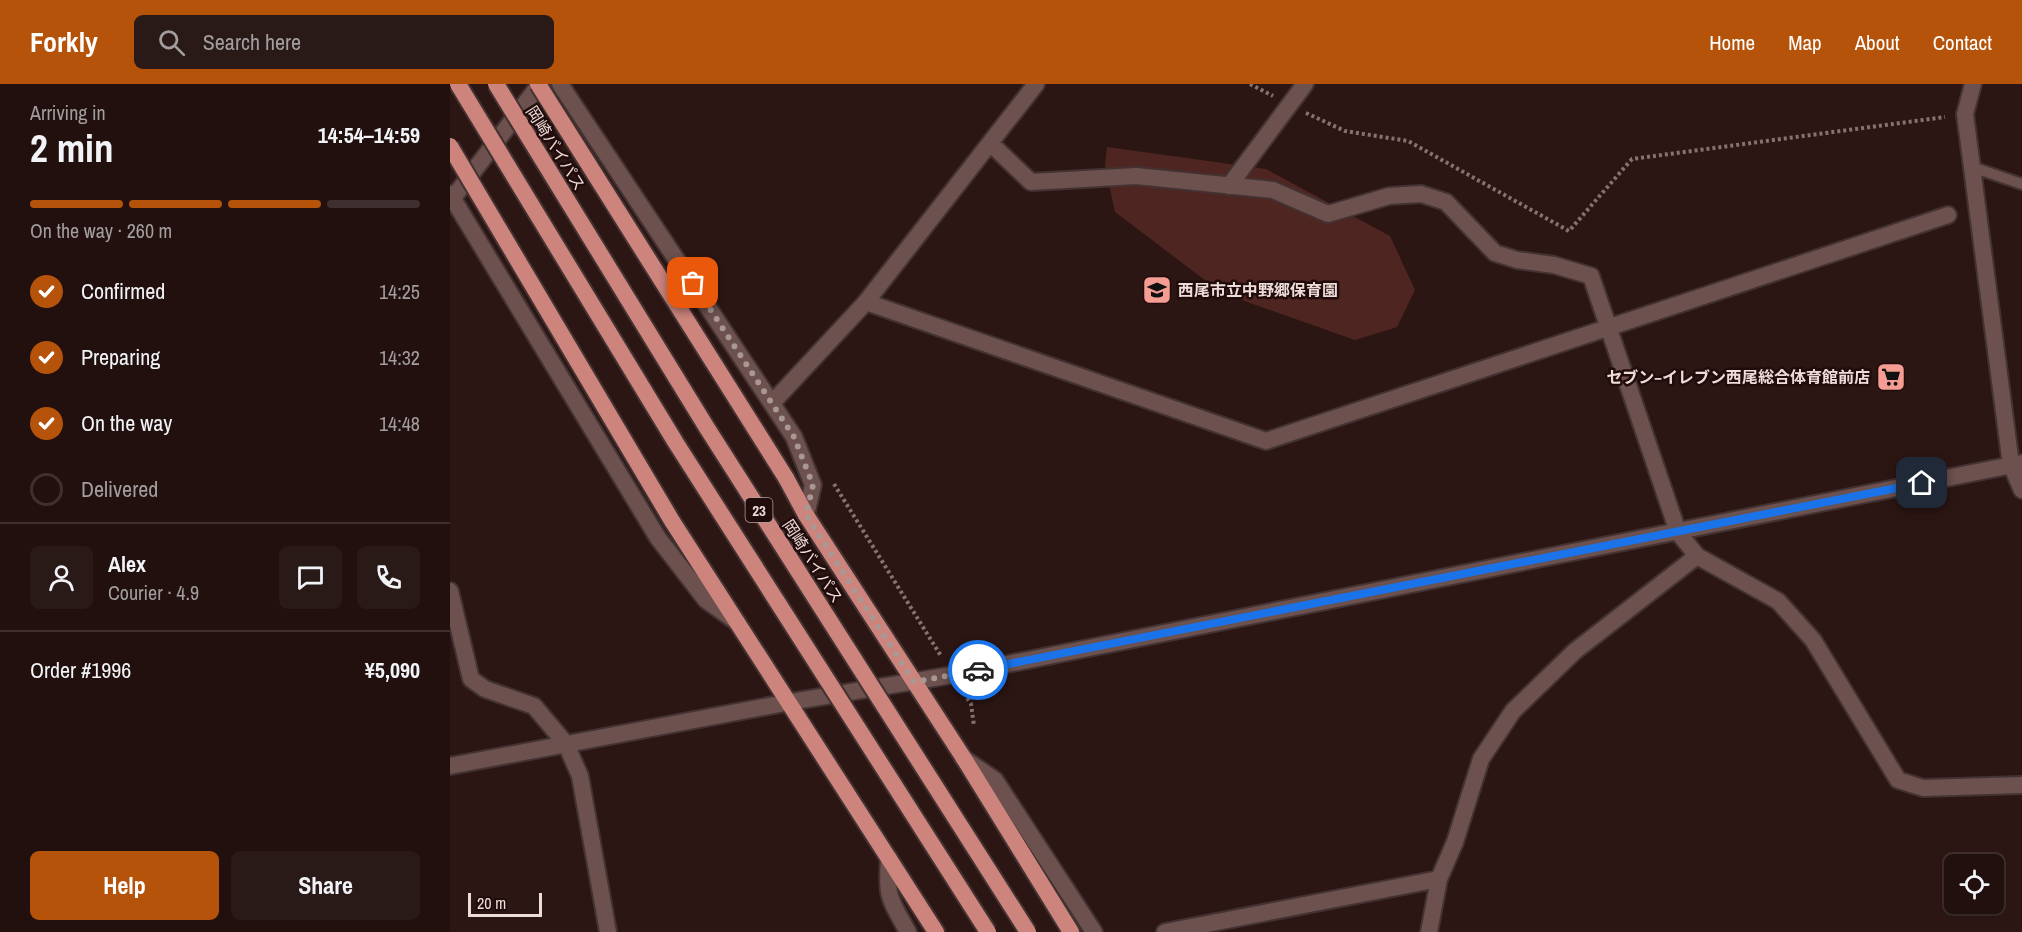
<!DOCTYPE html>
<meta charset="utf-8">
<style>
body{margin:0;font-family:"Archivo Narrow","Noto Sans JP",sans-serif;background:#291917;color:#f1f3f6;height:100vh;display:flex;flex-direction:column;font-size:22px;white-space:nowrap}
*{box-sizing:border-box;margin:0}
p{font-size:20px;color:#a29d9e}
.icon{flex:none;width:33px;height:33px;fill:none;stroke:currentColor;stroke-width:2;stroke-linecap:round;stroke-linejoin:round}
.map{position:relative;flex:1;overflow:hidden}
.panel{display:flex;flex-direction:column;background:#21100e;width:450px}
.panel>*{flex:none}
.fabs{position:absolute;left:1494px;top:770px;display:grid;gap:12px}
.fabs a{display:grid;place-items:center;width:60px;height:60px;border-radius:9px;background:#21100e;box-shadow:0 2px 4px #0004,0 0 0 2px #3e302e;font-size:30px}
.scale{position:absolute;left:18px;bottom:15px;width:74px;box-sizing:border-box;padding-left:6px;border:3px solid #ecdcda;border-top:0;font-size:16px;line-height:21px;white-space:nowrap;color:#ecdcda;-webkit-text-stroke:4px #220c0b;paint-order:stroke}
.pin{position:absolute;display:grid;place-items:center;width:51px;height:51px;color:#fff;margin:-26px;border-radius:12px;box-shadow:0 3px 9px #0006}
.courier{position:absolute;display:grid;place-items:center;width:60px;height:60px;margin:-30px;border:4px solid #1a73e8;border-radius:50%;background:#fff;color:#222;box-shadow:0 2px 8px #0007}
.overview em{font-style:normal;font-weight:800}
.overview div{display:flex;flex-direction:column-reverse}
.overview{display:flex;align-items:center;justify-content:space-between;height:102px;padding:0 30px}
h1{font-size:39px;font-weight:800;line-height:45px}
.bar{display:grid;grid-template-columns:repeat(4,1fr);gap:9px 6px;align-content:center;height:72px;padding:0 30px}
.bar i{height:8px;border-radius:4px;background:#3e302e}
.bar .current{background:#b45309}
.bar p{grid-column:span 4}
.line{display:flex;align-items:center;gap:15px;padding:0 30px;border-top:2px solid #3e302e}
.line div{flex:1}
.round{display:grid;place-items:center;flex:none;width:63px;height:63px;border-radius:9px;background:#291917}
ol{padding:0 30px;list-style:none}
li{display:flex;align-items:center;gap:18px;height:66px}
li p{margin-inline-start:auto}
li .icon{padding:6px;border-radius:50%;background:#b45309;color:#fff;stroke-width:4}
li:last-child{color:#a29d9e}
li i{width:33px;height:33px;border:3px solid #3e302e;border-radius:50%}
.primary-button{display:flex;gap:12px;margin-top:auto;padding:12px 30px}
.primary-button a{flex:1;height:69px;border-radius:9px;background:#b45309;color:#fff;font-size:24px;font-weight:800;line-height:69px;text-align:center}
.primary-button a+a{background:#291917;color:#f1f3f6}
header{display:flex;align-items:center;gap:36px;box-sizing:border-box;height:84px;padding:0 30px;background:#b45309;color:#fff}
header strong{font-size:28px}
nav{display:flex;gap:33px;margin-inline-start:auto;font-size:21px}
.search{width:420px;height:54px;background:#291917;display:flex;align-items:center;gap:15px;box-sizing:border-box;padding:0 21px;border-radius:9px;color:#a29d9e;font-size:22px}
main{display:flex;flex:1;min-height:0}
.map>svg:first-child{display:block}
</style>
<header>
<strong>Forkly</strong>
<div class="search"><svg class="icon" aria-label="search" viewBox="0 0 24 24"><circle cx="10" cy="10" r="6"/><path d="M15 15l6 6"/></svg>Search here</div>
<nav><a>Home</a><a>Map</a><a>About</a><a>Contact</a></nav>
</header>
<main>
<section class="panel">
<div class="overview"><div><h1>2 min</h1><p>Arriving in</p></div><em>14:54–14:59</em></div>
<div class="bar"><i class="current"></i><i class="current"></i><i class="current"></i><i></i><p>On the way · 260 m</p></div>
<ol>
<li><svg class="icon" aria-label="check" viewBox="0 0 24 24"><path d="M5 12l5 5 9-10"/></svg>Confirmed<p>14:25</p></li>
<li><svg class="icon" aria-label="check" viewBox="0 0 24 24"><path d="M5 12l5 5 9-10"/></svg>Preparing<p>14:32</p></li>
<li><svg class="icon" aria-label="check" viewBox="0 0 24 24"><path d="M5 12l5 5 9-10"/></svg>On the way<p>14:48</p></li>
<li><i></i>Delivered</li>
</ol>
<div class="line" style="height:108px"><a class="round"><svg class="icon" aria-label="person" viewBox="0 0 24 24"><circle cx="12" cy="8" r="4"/><path d="M4 21q1-7 8-7t8 7"/></svg></a><div><b>Alex</b><p>Courier · 4.9</p></div><a class="round"><svg class="icon" aria-label="chat" viewBox="0 0 24 24"><path d="M4 5h16v11H9l-5 4z"/></svg></a><a class="round"><svg class="icon" aria-label="phone" viewBox="0 0 24 24"><path d="M5 4h4l2 5-3 2q2 4 5 5l2-3 5 2v4C11 20 4 13 5 4z"/></svg></a></div>
<div class="line" style="height:78px"><div>Order #1996</div><b>¥5,090</b></div>
<div class="primary-button"><a>Help</a><a>Share</a></div>
</section>
<div class="map">
<svg width="1572" height="848" viewBox="0 0 1572 848">
<rect width="100%" height="100%" fill="#2c1613"/>
<path fill="#4e2521" d="M657 63 816 85 940 152 965 206 947 243 905 256 772 209 665 128 655 81Z"/>
<g fill="none" stroke-linecap="round" stroke-linejoin="round">
<g stroke="#433232" stroke-width="14">
<path id="service" d="M1522 83 1572 100"/>
</g>
<g stroke="#433232" stroke-width="20">
<path id="minor" d="M110 0 344 353 363 401 356 431
M1523 0 1515 30 1561 381 1572 406
M540 59 581 98 686 92 823 106 878 130 939 112 971 110 996 118 1045 169 1067 176 1104 181 1141 192 1228 448 1247 472 1328 517 1363 556 1448 696 1473 704 1572 701
M779 102 855 0
M0 110 208 454 256 516 287 538
M0 118 90 0
M416 218 816 357 1498 131
M323 318 416 218 586 0
M0 507 21 595 35 605 84 622 116 660 130 692 158 848
M513 674 545 696 644 848
M439 774C436 813 439 814 458 848
M715 848 989 795
M979 848 989 795 1005 758 1031 675 1063 627 1125 567 1247 472"/>
</g>
<g stroke="#433232" stroke-width="20">
<path id="tertiary" d="M0 682 340 618 502 591 1572 379"/>
</g>
<g stroke="#433232" stroke-width="20">
<path id="trunk" d="M336 394 356 431 513 673 621 848
M222 437 486 848"/>
</g>
<path stroke="#867270" stroke-width="4" stroke-dasharray="3 3" stroke-linecap="butt" d="M800 0 823 12
M856 29 895 47 958 57 1119 147 1182 75 1495 33
M384 400 491 572
M514 609 521 620 524 642"/>
<use href="#service" stroke="#6c514e" stroke-width="10"/>
<use href="#minor" stroke="#6c514e" stroke-width="16"/>
<use href="#tertiary" stroke="#6c514e" stroke-width="16"/>
<use href="#trunk" stroke="#cc847c" stroke-width="16"/>
<g stroke="#433232" stroke-width="20" stroke-linecap="butt">
<path id="trunk-bridge" d="M8 0 226 359 538 848
M46 0 257 344 578 848
M88 0 336 394
M0 62 222 437"/>
</g>
<use href="#trunk-bridge" stroke="#cc847c" stroke-width="16"/>
</g>
<g fill="none" stroke-linecap="round" stroke-linejoin="round">
<path stroke="#a99794" stroke-width="6" stroke-dasharray="0 10.8" d="M243 199 344 353 363 401 356 431 464 598 528 586"/>
<path stroke="#1a73e8" stroke-width="8" d="M528 586 1472 399"/>
</g>
<defs>
<g id="school-square" transform="scale(1.5)"><rect x="-9" y="-9" width="18" height="18" rx="4" fill="#f59c93" stroke="#220c0b"/><path d="M0-5L7-2L0 1L-7-2ZM-4 1L0 2.5L4 1V4Q0 6-4 4Z" fill="#111"/></g>
<g id="supermarket-square" transform="scale(1.5)"><rect x="-9" y="-9" width="18" height="18" rx="4" fill="#f59c93" stroke="#220c0b"/><path d="M-6-5.5h2.5l.6 2H6L4.5 2H-2.5L-4.4-4H-6ZM-1.5 3.2a1.3 1.3 0 1 0 .1 0ZM3 3.2a1.3 1.3 0 1 0 .1 0Z" fill="#111"/></g>
</defs>
<g fill-rule="evenodd">
<use href="#school-square" x="707" y="206"/>
<use href="#supermarket-square" x="1441" y="293"/>
</g>
<g text-anchor="middle" dominant-baseline="central" stroke-width="5" stroke-linejoin="round" paint-order="stroke">
<rect fill="#220c0b" stroke="#af9e9c" stroke-width="1.5" x="295.5" y="414" width="27" height="24" rx="4.5"/>
<g font-size="15" font-weight="bold" fill="#ecdcda">
<text x="309" y="426">23</text>
</g>
<g font-size="16" fill="#ecdcda" stroke="#220c0b">
<text transform="translate(106 64) rotate(58)">岡崎バイパス</text>
<text transform="translate(363 477) rotate(57)">岡崎バイパス</text>
</g>
<g font-size="16" font-weight="bold" fill="#ecdcda" stroke="#220c0b" text-anchor="start">
<text x="728" y="206">西尾市立中野郷保育園</text>
<text x="1420" y="293" text-anchor="end">セブン−イレブン西尾総合体育館前店</text>
</g>
</g>
</svg>
<div class="fabs">
<a><svg class="icon" aria-label="locate" viewBox="0 0 24 24"><circle cx="12" cy="12" r="6"/><path d="M12 2v4M12 18v4M2 12h4M18 12h4"/></svg></a>
</div>
<div class="scale">20 m</div>
<div class="pin" style="left:243px;top:199px;background:#ea580c"><svg class="icon" aria-label="bag" viewBox="0 0 24 24"><path d="M5 8h14l-1 12H6zM9 8a3 3 0 0 1 6 0"/></svg></div>
<div class="pin" style="left:1472px;top:399px;background:#1f2937"><svg class="icon" aria-label="home" viewBox="0 0 24 24"><path d="M3 11l9-7 9 7M6 9v11h12V9"/></svg></div>
<div class="courier" style="left:528px;top:586px"><svg class="icon" aria-label="car" viewBox="0 0 24 24"><path d="M5 17H2v-5l4-1 3-4h7l3 4 3 1v5h-3M9 17h6M6 11h13"/><circle cx="7" cy="17" r="2"/><circle cx="17" cy="17" r="2"/></svg></div>
</div>
</main>
